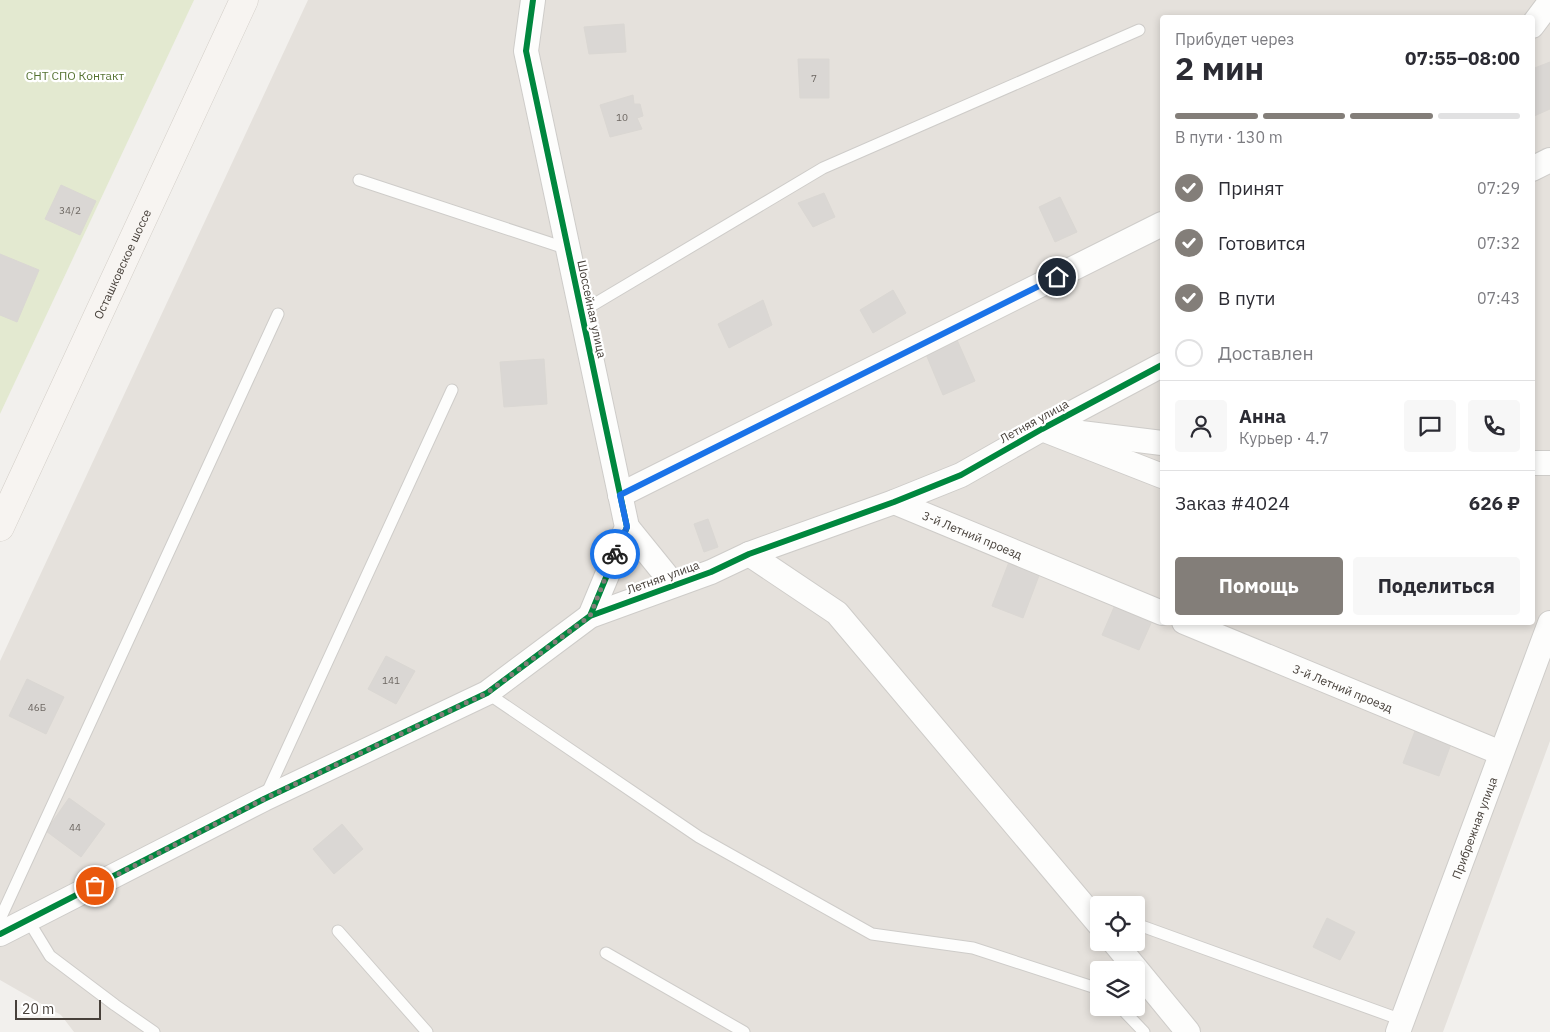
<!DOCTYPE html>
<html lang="ru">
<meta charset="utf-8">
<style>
body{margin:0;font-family:"IBM Plex Sans",sans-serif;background:#f7f7f7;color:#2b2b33;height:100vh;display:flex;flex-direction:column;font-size:19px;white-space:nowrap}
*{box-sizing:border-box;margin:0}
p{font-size:16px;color:#7c7c81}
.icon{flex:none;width:28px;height:28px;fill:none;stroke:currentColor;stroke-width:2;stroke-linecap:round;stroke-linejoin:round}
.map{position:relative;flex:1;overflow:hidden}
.drawer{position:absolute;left:1160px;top:15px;width:375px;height:610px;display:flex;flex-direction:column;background:#fff;border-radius:5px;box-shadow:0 2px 8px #0003}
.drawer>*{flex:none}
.buttons{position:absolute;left:1090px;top:896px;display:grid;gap:10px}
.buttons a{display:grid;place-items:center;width:55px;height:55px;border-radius:5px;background:#fff;box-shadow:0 2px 8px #0003;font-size:25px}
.scale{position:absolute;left:15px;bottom:12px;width:86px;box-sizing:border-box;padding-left:5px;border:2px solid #47403a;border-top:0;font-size:14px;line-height:18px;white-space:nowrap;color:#47403a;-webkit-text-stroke:4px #fff;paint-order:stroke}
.pin{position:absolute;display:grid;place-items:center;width:42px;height:42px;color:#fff;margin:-21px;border:2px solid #fff;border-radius:50%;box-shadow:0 1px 5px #0007}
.courier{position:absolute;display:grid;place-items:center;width:50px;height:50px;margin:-25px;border:4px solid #1a73e8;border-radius:50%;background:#fff;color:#222;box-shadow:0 1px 6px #0007}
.head em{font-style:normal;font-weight:700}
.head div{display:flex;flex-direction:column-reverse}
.head{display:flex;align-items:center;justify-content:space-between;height:85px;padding:0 15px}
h1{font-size:32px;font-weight:700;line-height:38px}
.bar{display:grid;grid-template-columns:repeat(4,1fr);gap:8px 5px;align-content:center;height:60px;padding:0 15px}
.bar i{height:6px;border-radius:4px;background:#e1e1e2}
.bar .current{background:#837e79}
.bar p{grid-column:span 4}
.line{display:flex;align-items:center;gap:12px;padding:0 15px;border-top:1px solid #e1e1e2}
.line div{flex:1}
.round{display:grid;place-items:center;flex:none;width:52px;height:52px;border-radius:5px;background:#f7f7f7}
ol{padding:0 15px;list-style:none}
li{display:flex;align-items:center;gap:15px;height:55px}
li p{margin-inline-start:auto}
li .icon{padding:5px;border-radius:50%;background:#837e79;color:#fff;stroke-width:4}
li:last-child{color:#7c7c81}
li i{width:28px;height:28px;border:2px solid #e1e1e2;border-radius:50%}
.action{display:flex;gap:10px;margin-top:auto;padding:10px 15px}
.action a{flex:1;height:58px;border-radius:5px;background:#837e79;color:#fff;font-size:20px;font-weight:700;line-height:58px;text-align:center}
.action a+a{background:#f7f7f7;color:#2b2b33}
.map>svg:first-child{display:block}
</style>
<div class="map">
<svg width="1550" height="1032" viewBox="0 0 1550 1032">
<rect width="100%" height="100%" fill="#f2f0ed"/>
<path fill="#e5e1dc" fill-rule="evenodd" d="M308 0H1550V741L1443 1032H74L61 1015 0 980V661ZM1162 18H1532V622H1162ZM1099 905H1136V942H1099ZM1099 970H1136V1008H1099Z"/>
<path fill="#e3e9d0" d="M0 0H194L0 414Z"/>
<path fill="#dad7d4" stroke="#dad7d3" d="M624 24 626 52 589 54 584 27Z
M798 59H829V98H800Z
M1550 62V109L1532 117V69Z
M633 95 634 104H640L643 116 637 118 642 129 610 137 600 105Z
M61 185 96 201 80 235 45 219Z
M824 193 835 217 813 227 798 203Z
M1060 197 1077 232 1055 242 1039 207Z
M0 254 39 270 17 322 0 315Z
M893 290 906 313 873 333 860 310Z
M763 300 772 325 729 348 718 324Z
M954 333 975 381 943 395 923 347Z
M544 359 547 404 504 407 500 362Z
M708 519 718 547 704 552 694 524Z
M1009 562 1040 573 1023 618 992 606Z
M1115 605 1152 621 1139 650 1102 635Z
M386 656 415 671 396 704 368 689Z
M27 679 64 697 46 734 9 716Z
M1415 731 1451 744 1439 776 1403 763Z
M69 798 105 824 81 857 46 831Z
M342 824 363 849 334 874 313 849Z
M1327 918 1355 932 1340 960 1313 947Z"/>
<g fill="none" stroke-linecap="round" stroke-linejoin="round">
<g stroke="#ceccc9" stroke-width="13">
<path id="service" d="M359 180 568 249
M581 312 823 168 1139 30
M487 693 699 837 872 934 973 948 1099 989
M266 795 452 390
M0 919 278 314
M28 920 50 956 115 1005 154 1032
M1136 924 1402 1020
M338 931 427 1032
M606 953 744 1032
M1121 1008 1144 1032"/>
</g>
<g stroke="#ceccc9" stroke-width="26">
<g id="minor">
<path d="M533 0 526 51 627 527 590 616"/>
<path d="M1532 26 1547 6"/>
<path d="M1532 169 1550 160"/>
<path d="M1042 429 1162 476"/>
<path d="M1073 432 1162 443"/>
<path d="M1532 463H1550"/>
<path d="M620 495 1162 224"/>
<path id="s1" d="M894 502 1162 613"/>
<path d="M627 527 674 585"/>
<path d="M749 554 837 613 1099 924"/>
<path id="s2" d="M1184 622 1501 753"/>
<path d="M0 934 264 799 487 693 590 616 711 572 749 554 894 502 961 475 1042 429 1162 365"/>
<path d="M1114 942 1188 1032"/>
<path id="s3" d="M1398 1032 1550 623"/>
</g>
</g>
<g stroke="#d3cec8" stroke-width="29">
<g id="secondary">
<path id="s4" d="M0 527 244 0"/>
</g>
</g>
<use href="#service" stroke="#fdfdfc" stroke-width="11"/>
<use href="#minor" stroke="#fdfdfc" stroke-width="24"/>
<use href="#secondary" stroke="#f7f4f1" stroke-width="28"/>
<g stroke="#fff" stroke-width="9">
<path id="cycleway" d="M533 0 526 51 627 527 590 616
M0 934 264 799 487 693 590 616 711 572 749 554 894 502 961 475 1042 429 1162 365"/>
</g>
<use href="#cycleway" stroke="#00873e" stroke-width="6"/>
</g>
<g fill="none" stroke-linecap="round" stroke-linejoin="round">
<path stroke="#837e79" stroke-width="5" stroke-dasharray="0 9" d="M95 886 264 799 487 693 590 616 615 554"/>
<path stroke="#1a73e8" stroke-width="6" d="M615 554 627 527 620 495 1057 277"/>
</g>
<g text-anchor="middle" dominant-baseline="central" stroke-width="4.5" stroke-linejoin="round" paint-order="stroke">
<g font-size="10" fill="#6d6762">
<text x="814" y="78">7</text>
<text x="622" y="117">10</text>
<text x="70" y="210">34/2</text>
<text x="391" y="680">141</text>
<text x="37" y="707">46Б</text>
<text x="75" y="827">44</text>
</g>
<g font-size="12" fill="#567333" stroke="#fff">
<text x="75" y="75">СНТ СПО Контакт</text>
</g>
<g font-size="12" fill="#47403a" stroke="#fff">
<text stroke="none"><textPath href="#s4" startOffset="290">Осташковское шоссе</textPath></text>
<text transform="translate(592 309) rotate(78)">Шоссейная улица</text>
<text transform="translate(1034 421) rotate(-29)">Летняя улица</text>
<text stroke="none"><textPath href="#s1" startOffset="85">3-й Летний проезд</textPath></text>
<text transform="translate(663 577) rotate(-20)">Летняя улица</text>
<text stroke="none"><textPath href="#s2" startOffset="172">3-й Летний проезд</textPath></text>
<text stroke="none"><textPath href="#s3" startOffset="218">Прибрежная улица</textPath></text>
</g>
</g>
</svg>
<div class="buttons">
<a><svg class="icon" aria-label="locate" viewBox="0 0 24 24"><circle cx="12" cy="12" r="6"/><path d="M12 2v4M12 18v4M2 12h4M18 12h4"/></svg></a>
<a><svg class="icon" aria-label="layers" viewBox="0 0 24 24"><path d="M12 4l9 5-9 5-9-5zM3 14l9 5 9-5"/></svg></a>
</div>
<div class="scale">20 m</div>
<div class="pin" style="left:95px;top:886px;background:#ea580c"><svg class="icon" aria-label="bag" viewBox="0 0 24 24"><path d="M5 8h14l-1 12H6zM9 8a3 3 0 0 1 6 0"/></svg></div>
<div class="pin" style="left:1057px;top:277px;background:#1f2937"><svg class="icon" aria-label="home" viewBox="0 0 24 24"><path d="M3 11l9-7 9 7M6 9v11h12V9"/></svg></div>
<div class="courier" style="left:615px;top:554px"><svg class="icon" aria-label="bike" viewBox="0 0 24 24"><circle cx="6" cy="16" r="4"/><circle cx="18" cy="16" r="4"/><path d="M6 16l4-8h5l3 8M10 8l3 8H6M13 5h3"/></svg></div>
<section class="drawer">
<div class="head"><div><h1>2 мин</h1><p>Прибудет через</p></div><em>07:55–08:00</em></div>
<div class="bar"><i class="current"></i><i class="current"></i><i class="current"></i><i></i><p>В пути · 130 m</p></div>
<ol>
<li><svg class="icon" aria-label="check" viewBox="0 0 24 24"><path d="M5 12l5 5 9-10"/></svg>Принят<p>07:29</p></li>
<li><svg class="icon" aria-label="check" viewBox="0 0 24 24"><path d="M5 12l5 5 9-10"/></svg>Готовится<p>07:32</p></li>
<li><svg class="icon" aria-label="check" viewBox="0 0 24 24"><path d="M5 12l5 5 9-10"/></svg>В пути<p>07:43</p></li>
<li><i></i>Доставлен</li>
</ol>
<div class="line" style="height:90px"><a class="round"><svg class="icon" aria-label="person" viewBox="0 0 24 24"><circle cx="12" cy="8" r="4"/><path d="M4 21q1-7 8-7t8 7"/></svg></a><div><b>Анна</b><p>Курьер · 4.7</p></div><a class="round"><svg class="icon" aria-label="chat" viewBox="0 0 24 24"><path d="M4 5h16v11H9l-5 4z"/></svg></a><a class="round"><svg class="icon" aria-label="phone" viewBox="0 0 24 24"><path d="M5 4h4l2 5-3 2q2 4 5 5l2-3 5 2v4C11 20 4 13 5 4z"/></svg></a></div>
<div class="line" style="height:65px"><div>Заказ #4024</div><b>626 ₽</b></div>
<div class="action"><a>Помощь</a><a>Поделиться</a></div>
</section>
</div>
